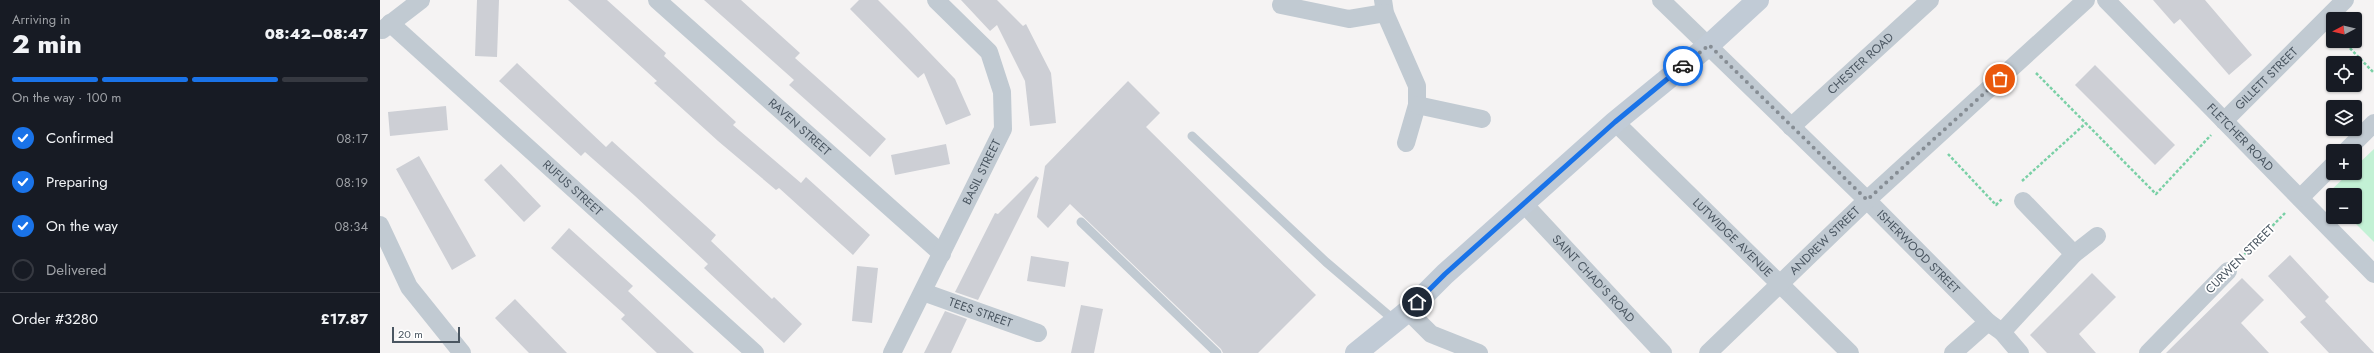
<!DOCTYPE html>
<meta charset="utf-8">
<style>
body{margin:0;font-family:Jost,sans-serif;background:#20242c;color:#f1f3f6;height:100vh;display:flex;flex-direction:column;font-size:15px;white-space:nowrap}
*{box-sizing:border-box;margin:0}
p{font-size:13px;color:#9ea1a6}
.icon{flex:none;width:22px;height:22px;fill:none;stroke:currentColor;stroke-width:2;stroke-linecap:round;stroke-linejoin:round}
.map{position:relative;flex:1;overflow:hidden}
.sheet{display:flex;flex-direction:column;background:#171b24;width:380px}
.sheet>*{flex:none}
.needle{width:26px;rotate:263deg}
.tools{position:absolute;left:1946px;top:12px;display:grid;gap:8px}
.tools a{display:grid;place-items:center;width:36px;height:36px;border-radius:4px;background:#171b24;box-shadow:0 1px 3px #0004;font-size:20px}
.scale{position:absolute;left:12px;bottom:10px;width:68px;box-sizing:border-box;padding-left:4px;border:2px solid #4a5661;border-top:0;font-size:11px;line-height:14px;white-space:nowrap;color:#4a5661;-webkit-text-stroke:3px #fff;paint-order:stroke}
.pin{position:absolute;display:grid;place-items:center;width:34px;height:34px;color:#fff;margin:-17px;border:2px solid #fff;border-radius:50%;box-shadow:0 1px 4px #0007}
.courier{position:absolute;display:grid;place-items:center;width:40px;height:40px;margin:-20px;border:3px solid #1a73e8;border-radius:50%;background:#fff;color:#222;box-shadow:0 1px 5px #0007}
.head em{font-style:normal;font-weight:800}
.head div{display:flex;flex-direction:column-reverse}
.head{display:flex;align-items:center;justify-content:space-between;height:68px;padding:0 12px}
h1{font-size:26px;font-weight:800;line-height:30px}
.bar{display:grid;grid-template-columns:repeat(4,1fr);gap:6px 4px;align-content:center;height:48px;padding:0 12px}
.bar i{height:5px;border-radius:3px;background:#363941}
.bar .active{background:#1a73e8}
.bar p{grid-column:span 4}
.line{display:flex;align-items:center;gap:10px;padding:0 12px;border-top:1px solid #363941}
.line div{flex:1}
ol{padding:0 12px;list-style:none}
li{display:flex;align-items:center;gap:12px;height:44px}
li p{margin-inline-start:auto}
li .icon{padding:4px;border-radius:50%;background:#1a73e8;color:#fff;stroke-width:4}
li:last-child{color:#9ea1a6}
li i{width:22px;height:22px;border:2px solid #363941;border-radius:50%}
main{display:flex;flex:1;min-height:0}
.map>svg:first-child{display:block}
</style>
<main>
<section class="sheet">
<div class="head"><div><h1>2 min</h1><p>Arriving in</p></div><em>08:42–08:47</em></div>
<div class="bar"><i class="active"></i><i class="active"></i><i class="active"></i><i></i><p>On the way · 100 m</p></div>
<ol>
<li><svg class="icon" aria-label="check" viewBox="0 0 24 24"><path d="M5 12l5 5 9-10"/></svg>Confirmed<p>08:17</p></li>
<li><svg class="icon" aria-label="check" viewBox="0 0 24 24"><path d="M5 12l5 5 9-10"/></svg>Preparing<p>08:19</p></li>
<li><svg class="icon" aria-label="check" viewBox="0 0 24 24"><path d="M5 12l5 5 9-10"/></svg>On the way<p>08:34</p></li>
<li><i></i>Delivered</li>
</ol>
<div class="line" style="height:52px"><div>Order #3280</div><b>£17.87</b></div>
</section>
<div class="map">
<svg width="1994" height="353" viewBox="0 0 1994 353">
<rect width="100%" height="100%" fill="#f5f3f3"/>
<path fill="#c3f1d5" d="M1994 149V242L1969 217H1975V195H1953V201L1947 194 1969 173H1975V167Z"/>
<path fill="#cdcfd5" d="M97 0H119L117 57 95 56Z
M188 0H227L286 53 284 56 356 122 353 125 421 183 426 177 490 235 473 255 399 188 396 190 338 141 274 83 277 81Z
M324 0H361L420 53 415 58 506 139 490 157 409 85 414 80Z
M479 0H498L527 29 575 79 591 115 566 125 544 73 538 78 470 9Z
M581 0H617L643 26 646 24 671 73 676 123 650 126 645 81 617 25 610 31Z
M1773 0H1825L1872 55 1849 75 1800 19 1794 24Z
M137 63 226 147 232 141 336 235 331 241 392 299 394 297 422 324 404 343 324 268 328 264 255 196 205 152 201 156 119 81Z
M1715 65 1795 145 1775 165 1695 85Z
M748 81 780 113 766 127 936 295 878 353H843L841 349 690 204 668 228 657 217 665 166Z
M66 106 68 130 10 136 8 112Z
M566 144 570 164 515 175 511 155Z
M39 156 96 256 72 270 16 169Z
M121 164 161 206 144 222 104 180Z
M656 176 659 178 598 300 575 292 615 213 618 214Z
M189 228 253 286 248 291 314 353H277L241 319 245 315 171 248Z
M1910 255 1949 297 1945 301 1994 353H1949L1920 322 1926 317 1888 276Z
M651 256 689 262 685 287 647 281Z
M477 266 498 268 492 323 472 321Z
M1712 273 1736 297 1699 334 1716 353H1667L1650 335Z
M1862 278 1884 300 1861 323 1889 353H1786Z
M135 299 187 353H149L115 318Z
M701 305 723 309 714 353H691Z
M565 311 587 319 571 353H544Z"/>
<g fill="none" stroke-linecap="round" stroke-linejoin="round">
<path stroke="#7ad0a6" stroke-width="2.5" stroke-dasharray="3 2" stroke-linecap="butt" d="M1963 41 1994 73
M1656 73 1776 194 1831 135
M1568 154 1616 205 1622 199
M1642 181 1706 123
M1861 258 1905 213"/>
<path stroke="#c1cad2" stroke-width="9" d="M812 136 946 262 1014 320
M701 222 837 353"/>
<g stroke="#c1cad2" stroke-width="18">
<path id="s1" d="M277 0 562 254"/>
<path d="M1003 0 1005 13 1037 86V105L1026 143"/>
<path id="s2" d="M1281 0 1487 200 1608 322 1622 332 1640 353"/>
<path id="s3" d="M1726 0 1994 274"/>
<path d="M901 5 969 19 1005 13"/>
<path id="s4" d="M10 23 375 353"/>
<path d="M2 30 41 0"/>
<path d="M1037 105 1102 119"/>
<path id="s5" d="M1844 121 1965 0"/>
<path id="s6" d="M1235 122 1470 353"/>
<path id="s7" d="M1411 127 1550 0"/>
<path d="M1966 151 1994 123"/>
<path d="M1920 198 1953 165"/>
<path id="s8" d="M1144 204 1283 353"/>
<path d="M0 225 29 287 82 353"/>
<path d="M1694 254 1717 236"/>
<path id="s9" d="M543 292 658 333"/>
<path d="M1028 311 1051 334 1099 353"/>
<path d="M1622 332 1694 254 1643 201"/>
<path id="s10" d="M512 353 623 129 622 92 609 52 556 0"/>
<path id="s11" d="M1328 353 1487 200 1706 0"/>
<path d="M1573 353 1608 322"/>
<path d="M1768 353 1848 271"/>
</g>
<path stroke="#c1cbd6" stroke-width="22" d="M976 353 1028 311 1065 274 1235 122 1329 45 1378 0"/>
</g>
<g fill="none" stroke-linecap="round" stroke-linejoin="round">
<path stroke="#868d94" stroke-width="4" stroke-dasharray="0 7.2" d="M1303 66 1329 45 1487 200 1620 79"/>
<path stroke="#1a73e8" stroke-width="5" d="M1037 302 1065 274 1235 122 1303 66"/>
</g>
<g text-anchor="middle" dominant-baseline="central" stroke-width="3.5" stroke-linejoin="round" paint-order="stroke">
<g font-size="12" fill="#4a5661" stroke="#fff">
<text stroke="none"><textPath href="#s7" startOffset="94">CHESTER ROAD</textPath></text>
<text stroke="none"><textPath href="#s5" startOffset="60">GILLETT STREET</textPath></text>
<text stroke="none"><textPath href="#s1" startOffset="191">RAVEN STREET</textPath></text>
<text stroke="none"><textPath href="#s3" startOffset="192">FLETCHER ROAD</textPath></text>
<text stroke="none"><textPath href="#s10" startOffset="202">BASIL STREET</textPath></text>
<text stroke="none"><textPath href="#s4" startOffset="246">RUFUS STREET</textPath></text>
<text stroke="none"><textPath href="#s6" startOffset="165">LUTWIDGE AVENUE</textPath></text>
<text stroke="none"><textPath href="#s11" startOffset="162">ANDREW STREET</textPath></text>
<text stroke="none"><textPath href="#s2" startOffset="360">ISHERWOOD STREET</textPath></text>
<text transform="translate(1860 259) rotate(-45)">CURWEN STREET</text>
<text stroke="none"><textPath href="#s8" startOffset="102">SAINT CHAD'S ROAD</textPath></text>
<text stroke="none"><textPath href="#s9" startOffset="61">TEES STREET</textPath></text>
</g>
</g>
</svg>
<div class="tools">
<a><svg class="needle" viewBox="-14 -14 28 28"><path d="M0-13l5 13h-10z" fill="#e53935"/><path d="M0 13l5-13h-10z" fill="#9ea1a6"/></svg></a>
<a><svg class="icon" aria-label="locate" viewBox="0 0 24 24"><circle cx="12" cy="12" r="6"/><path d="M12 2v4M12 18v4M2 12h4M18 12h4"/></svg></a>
<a><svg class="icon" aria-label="layers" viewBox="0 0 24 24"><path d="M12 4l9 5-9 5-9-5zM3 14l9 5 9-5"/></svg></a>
<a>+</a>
<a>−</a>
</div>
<div class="scale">20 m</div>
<div class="pin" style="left:1620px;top:79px;background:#ea580c"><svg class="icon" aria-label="bag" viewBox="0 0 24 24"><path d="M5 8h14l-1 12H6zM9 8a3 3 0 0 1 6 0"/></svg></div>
<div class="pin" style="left:1037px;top:302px;background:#1f2937"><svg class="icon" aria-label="home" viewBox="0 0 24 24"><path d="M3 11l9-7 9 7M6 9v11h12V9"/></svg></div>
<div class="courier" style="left:1303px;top:66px"><svg class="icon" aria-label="car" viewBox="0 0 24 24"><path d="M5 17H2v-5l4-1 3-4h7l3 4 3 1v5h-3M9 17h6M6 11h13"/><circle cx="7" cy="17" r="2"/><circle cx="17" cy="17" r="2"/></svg></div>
</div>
</main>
